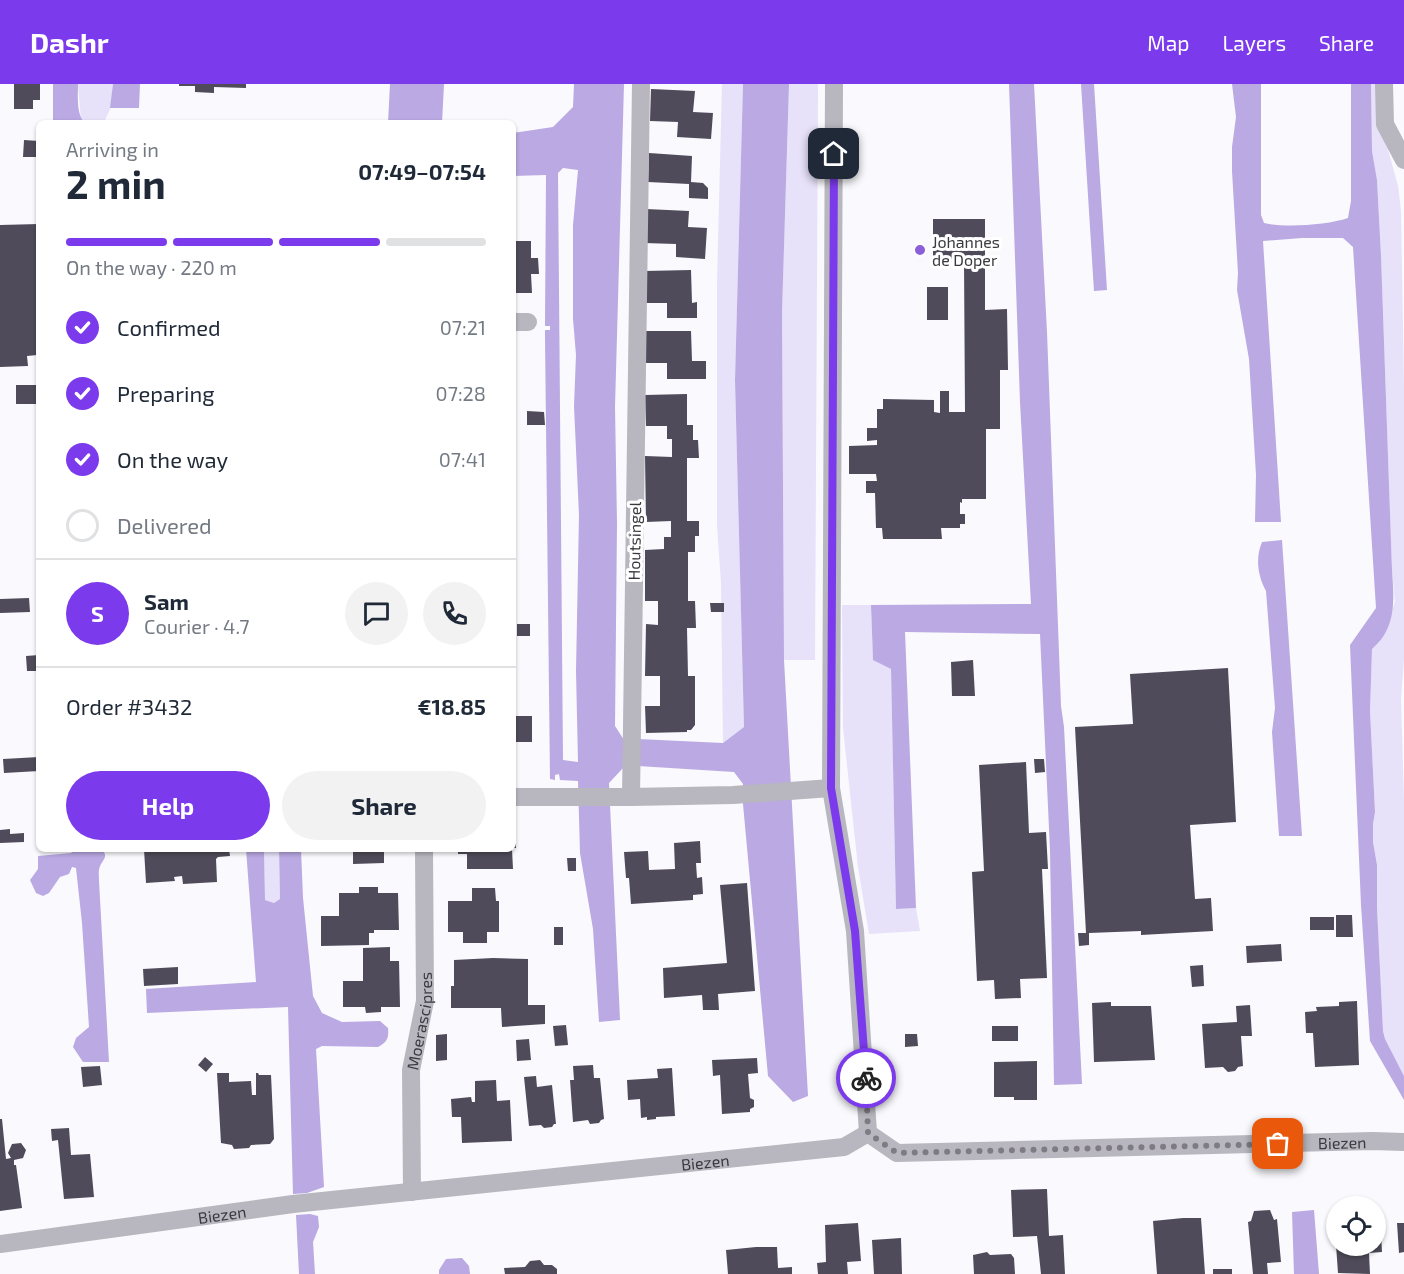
<!DOCTYPE html>
<meta charset="utf-8">
<style>
body{margin:0;font-family:"Exo 2",sans-serif;background:#f2f2f3;color:#1f2937;height:100vh;display:flex;flex-direction:column;font-size:22px;white-space:nowrap}
*{box-sizing:border-box;margin:0}
p{font-size:20px;color:#747a83}
.icon{flex:none;width:33px;height:33px;fill:none;stroke:currentColor;stroke-width:2;stroke-linecap:round;stroke-linejoin:round}
.map{position:relative;flex:1;overflow:hidden}
.side{position:absolute;left:36px;top:36px;width:480px;height:732px;display:flex;flex-direction:column;background:#fff;border-radius:9px;box-shadow:0 2px 4px #0004}
.side>*{flex:none}
.controls{position:absolute;left:1326px;top:1112px;display:grid;gap:12px}
.controls a{display:grid;place-items:center;width:60px;height:60px;border-radius:50%;background:#fff;box-shadow:0 2px 4px #0004;font-size:30px}
.pin{position:absolute;display:grid;place-items:center;width:51px;height:51px;color:#fff;margin:-26px;border-radius:12px;box-shadow:0 3px 9px #0006}
.courier{position:absolute;display:grid;place-items:center;width:60px;height:60px;margin:-30px;border:4px solid #7c3aed;border-radius:50%;background:#fff;color:#222;box-shadow:0 2px 8px #0007}
.summary em{font-style:normal;font-weight:700}
.summary div{display:flex;flex-direction:column-reverse}
.summary{display:flex;align-items:center;justify-content:space-between;height:102px;padding:0 30px}
h1{font-size:39px;font-weight:700;line-height:45px}
.bar{display:grid;grid-template-columns:repeat(4,1fr);gap:9px 6px;align-content:center;height:72px;padding:0 30px}
.bar i{height:8px;border-radius:4px;background:#e0e1e3}
.bar .current{background:#7c3aed}
.bar p{grid-column:span 4}
.line{display:flex;align-items:center;gap:15px;padding:0 30px;border-top:2px solid #e0e1e3}
.line div{flex:1}
.round{display:grid;place-items:center;flex:none;width:63px;height:63px;border-radius:32px;background:#f2f2f3}
ol{padding:0 30px;list-style:none}
li{display:flex;align-items:center;gap:18px;height:66px}
li p{margin-inline-start:auto}
li .icon{padding:6px;border-radius:50%;background:#7c3aed;color:#fff;stroke-width:4}
li:last-child{color:#747a83}
li i{width:33px;height:33px;border:3px solid #e0e1e3;border-radius:50%}
.action{display:flex;gap:12px;margin-top:auto;padding:12px 30px}
.action a{flex:1;height:69px;border-radius:36px;background:#7c3aed;color:#fff;font-size:24px;font-weight:700;line-height:69px;text-align:center}
.action a+a{background:#f2f2f3;color:#1f2937}
header{display:flex;align-items:center;gap:36px;box-sizing:border-box;height:84px;padding:0 30px;background:#7c3aed;color:#fff}
header strong{font-size:28px}
nav{display:flex;gap:33px;margin-inline-start:auto;font-size:21px}
.map>svg:first-child{display:block}
</style>
<header>
<strong>Dashr</strong>
<nav><a>Map</a><a>Layers</a><a>Share</a></nav>
</header>
<div class="map">
<svg width="1404" height="1190" viewBox="0 0 1404 1190">
<rect width="100%" height="100%" fill="#faf9fd"/>
<path fill="#e7e1f9" d="M78 0H113L111 23 104 38 85 39 81 36Z
M722 0H743L735 296 744 643 723 659 721 499 717 441V200Z
M789 0H818L815 576H784L782 229Z
M1371 0H1380L1381 40 1398 102 1401 127 1404 306V575L1401 615 1404 718V992L1385 955 1383 947 1377 824V781L1373 758V740L1375 728 1370 627 1372 564 1379 559 1395 518 1392 486 1381 172 1377 96 1372 67Z
M842 521H871L873 575 891 585 896 825 916 824 920 847 869 850 858 783 843 644Z
M264 765H279L280 815 274 819 265 816Z"/>
<path fill="#baa9e2" fill-rule="evenodd" d="M53 0H78C78 12 76 31 85 39H53Z
M113 0H140L139 24H110Z
M390 0H444L442 39H388Z
M574 0H624L615 323 617 439 615 642 624 656V683L609 699 620 936 599 938 593 845 580 769 578 697 560 696 559 690 555 691V696L550 695 545 252V246H550V242H545L546 91 513 92V49L553 43 573 23ZM563 84 578 86 573 141V235L576 271 574 322 579 431 576 587 578 678 563 676 558 89Z
M743 0H789L782 229 784 576 808 1012 793 1018 768 992 743 720V700L734 688 638 682V655L723 659 744 643 735 296Z
M1009 0H1034L1047 248 1061 622 1064 643 1082 1000 1054 1001 1050 766 1040 550 905 548 916 824 896 825 891 585 873 576 871 521 1031 520 1020 318Z
M1081 0H1094L1107 206 1094 207Z
M1232 0H1261V131L1264 139C1284 144 1328 141 1348 134L1351 117V0H1371L1372 67 1377 96 1381 172 1392 486C1394 515 1397 544 1372 565L1370 627 1375 728 1373 740V758L1377 781V824L1383 947 1385 955 1404 992V1016L1370 957 1361 821 1350 561 1376 524 1353 163 1343 154H1302L1263 157 1281 438H1255L1256 391 1249 275 1237 206 1238 189 1232 87V63L1236 33Z
M1282 456 1302 752H1279L1272 648 1275 624 1266 507C1258 492 1255 475 1262 458Z
M75 765H102C108 773 104 774 100 782 98 787 99 792 99 797L109 978H83L73 963 76 954 89 943 82 839 76 784 72 783 69 790 60 793 49 809 43 812 36 809 30 796 38 785V772L71 769Z
M246 765H264L265 816 274 819 280 815 279 765H301L303 814 313 912 322 929 342 938 380 937 388 944C389 954 387 958 378 963L322 962 316 965 324 1103 307 1109 293 1110 288 923 147 929 146 905 256 898Z
M1314 1126 1319 1190H1294L1292 1128Z
M310 1130 318 1132 319 1143 313 1158 315 1190H299L296 1131Z
M462 1174 469 1182 470 1190H439V1186L446 1175Z"/>
<path fill="#4f4b5a" d="M14 0H40V16H33V25H14Z
M179 0H246V4L214 3V9L195 8V2H179Z
M651 5 695 7 693 28 713 29 711 55 677 53 678 38 650 37Z
M24 56 39 57V73H23Z
M649 69 692 72 691 98 703 99 708 104V115L689 114V100L648 98Z
M646 125 689 127 688 143 707 144 705 175 676 173V160L644 159Z
M933 135H985V226L1007 225 1008 286H1000V345H986V415H962V419L960 418V430H965V440H960V444H941L942 455H883L882 444H876L875 409H866V397H877L876 390H849V362L877 361V356L867 357V344H877V325H883V315L934 316V328L940 329V307H949V328H965L964 178H933Z
M39 140V282H37V271L27 272 28 282 0 283V141Z
M513 157H531V174H538L539 190H531L532 209H513Z
M691 186 692 219 697 218V234H667V219H645V187Z
M927 203H948V236H927Z
M645 247H691L692 277H706V295H667V279H646Z
M16 301H39V320H16Z
M687 310V341H693V356H698L699 374H687V437H699V452H695V468H688V517H695L696 544H687L688 592H695V641L691 646H687V648L646 649 645 622H660V592H645L646 540 658 541V517H645V466L664 465V453H671V437L646 438 645 372 672 373V355H667V342H646L645 311Z
M527 327 544 328 545 341H527Z
M29 514 30 528 0 529V515Z
M710 519H724V528H711Z
M517 540H530V552H517Z
M39 571V587H27L26 572Z
M973 576 975 612H952L951 578Z
M1228 584 1236 738 1190 741 1195 815 1211 814 1213 847 1141 851V847L1089 849V861L1079 862 1078 849H1086L1075 643 1133 640 1130 590Z
M513 632H532V658H513Z
M39 673V687L4 689 3 675Z
M1034 675H1044L1045 688 1035 689Z
M1026 678 1029 749 1046 748 1048 785H1042L1047 894 1020 895 1021 914 995 915 994 896 977 897 972 788 984 787 979 681Z
M513 733H516V764H513Z
M10 745V750L24 749V758L0 759V746Z
M700 757 701 779H696L697 794 702 793 703 810 693 811V816L631 820 629 794H626L624 768 648 767 649 786 675 785 674 759Z
M144 765H229L230 772 218 773 216 775 217 798 183 800 182 792 174 793 175 797 146 799Z
M353 765H384V779L353 780Z
M458 765H512L513 785H467V770H458Z
M567 774H576V787H568Z
M747 799 755 907 718 910 719 926H703L702 911 664 914 663 884 727 879 720 801Z
M359 803H378V809H398L399 846H374V849H369V861L321 862V832H339V809H359Z
M472 804H495L496 817H499V848H487V859H463V848H448V817H472Z
M1336 831H1352L1353 853H1336Z
M1310 833H1334V846H1310Z
M554 843H563V861H554Z
M1281 860 1282 877 1247 879 1246 862Z
M390 863V877H399L400 923H381V928L366 929 365 923H343V897H363V864Z
M493 874 528 875V921H545V940L502 943 501 924H451V902H454V876Z
M1203 881 1204 902 1192 903 1190 882Z
M178 883V900L144 902 143 885Z
M1357 917 1359 981 1315 983 1313 949H1306L1305 928 1317 927 1316 923 1339 922V918Z
M1111 918V922H1151L1155 976 1094 978 1092 919Z
M1250 921 1252 952H1241L1243 982 1238 983 1235 987 1228 988 1223 983 1205 984 1202 940 1237 938 1236 922Z
M566 941 568 961 555 962 553 942Z
M992 942H1018V957H992Z
M447 950V976L436 977V951Z
M905 950H917L918 962 905 963Z
M529 955 531 976 517 977 516 956Z
M205 973 213 980 206 988 198 981Z
M757 974 758 989 748 990 750 1014 754 1016V1023L750 1025V1028L722 1030 720 991 713 992 712 976Z
M1037 977V1016H1014V1013H994V978Z
M593 981 594 994H600L604 1035 601 1036 599 1039 590 1040 588 1036 573 1038 570 996H574L573 982Z
M100 982 102 1001 83 1003 81 983Z
M672 984 675 1032 656 1033V1035L647 1036V1033L641 1034 640 1015 628 1016 627 996 658 994 657 985Z
M217 989H229V998L251 997 252 1011H256V989H258L259 991H271L274 1055 270 1060 251 1061 249 1064 234 1065 232 1061 221 1059Z
M536 992 537 1003 552 1001 556 1040H554L552 1043 544 1044 541 1041 529 1042 524 993Z
M496 996 497 1017 510 1016 512 1057 462 1059 461 1033H452L451 1015 471 1013 472 1018H475V997Z
M0 1035H2L6 1075 11 1074 8 1069 12 1060 21 1059 26 1066 23 1074 14 1076V1081H16L22 1124 0 1127Z
M69 1044 71 1071 90 1070 94 1113 64 1115 58 1056 52 1057 51 1045Z
M1047 1105 1049 1152 1063 1151 1065 1190H1041L1037 1152 1013 1153 1011 1106Z
M1270 1126 1274 1136 1277 1135 1281 1178 1267 1179 1268 1190H1253L1248 1138 1251 1137 1254 1127Z
M1376 1130H1380L1382 1168 1369 1169 1370 1190 1338 1189 1336 1161H1376Z
M1183 1134H1201L1205 1190H1157L1153 1137Z
M858 1139 861 1177 847 1178 848 1190H818L817 1179 826 1178 825 1141Z
M1397 1139H1404V1168L1399 1169Z
M901 1154 902 1190H874L872 1156Z
M756 1163H777L778 1184 792 1183V1190H728L726 1166Z
M987 1168 990 1171 1011 1170 1014 1174 1015 1190H974L973 1171Z
M540 1176 544 1181H552L557 1185V1190H505L504 1184 525 1183 530 1177Z
M1213 1185H1232V1190H1213Z"/>
<g fill="none" stroke-linecap="round" stroke-linejoin="round">
<g stroke="#b8b6be" stroke-width="18">
<path d="M641 0 631 713 733 711 831 704"/>
<path d="M834 0 831 704 855 847 868 1049"/>
<path d="M1384 0 1385 40 1404 76"/>
<path d="M513 238H528"/>
<path d="M513 713H631"/>
<path id="s1" d="M412 1108 411 986 425 917 424 765"/>
<path id="s2" d="M0 1160 293 1120 844 1063 868 1049 897 1069 1373 1057 1404 1058"/>
</g>
</g>
<g fill="none" stroke-linecap="round" stroke-linejoin="round">
<path stroke="#7e7c82" stroke-width="6" stroke-dasharray="0 10.8" d="M866 994 868 1049 897 1069 1278 1060"/>
<path stroke="#7c3aed" stroke-width="8" d="M834 70 831 704 855 847 866 994"/>
</g>
<circle fill="#8c5ed8" stroke="#fff" stroke-width="2" cx="920" cy="166" r="6"/>
<g text-anchor="middle" dominant-baseline="central" stroke-width="6" stroke-linejoin="round" paint-order="stroke">
<g font-size="16" fill="#3b3940" stroke="#fff" text-anchor="start">
<text x="932" y="157">Johannes<tspan x="932" dy="18">de Doper</tspan></text>
</g>
<g font-size="16" fill="#3b3940" stroke="#fff">
<text transform="translate(634 457) rotate(-89)">Houtsingel</text>
<text stroke="none"><textPath href="#s1" startOffset="172">Moerascipres</textPath></text>
<text stroke="none"><textPath href="#s2" startOffset="1358">Biezen</textPath></text>
<text stroke="none"><textPath href="#s2" startOffset="710">Biezen</textPath></text>
<text stroke="none"><textPath href="#s2" startOffset="224">Biezen</textPath></text>
</g>
</g>
</svg>
<div class="controls">
<a><svg class="icon" aria-label="locate" viewBox="0 0 24 24"><circle cx="12" cy="12" r="6"/><path d="M12 2v4M12 18v4M2 12h4M18 12h4"/></svg></a>
</div>
<div class="pin" style="left:1278px;top:1060px;background:#ea580c"><svg class="icon" aria-label="bag" viewBox="0 0 24 24"><path d="M5 8h14l-1 12H6zM9 8a3 3 0 0 1 6 0"/></svg></div>
<div class="pin" style="left:834px;top:70px;background:#1f2937"><svg class="icon" aria-label="home" viewBox="0 0 24 24"><path d="M3 11l9-7 9 7M6 9v11h12V9"/></svg></div>
<div class="courier" style="left:866px;top:994px"><svg class="icon" aria-label="bike" viewBox="0 0 24 24"><circle cx="6" cy="16" r="4"/><circle cx="18" cy="16" r="4"/><path d="M6 16l4-8h5l3 8M10 8l3 8H6M13 5h3"/></svg></div>
<section class="side">
<div class="summary"><div><h1>2 min</h1><p>Arriving in</p></div><em>07:49–07:54</em></div>
<div class="bar"><i class="current"></i><i class="current"></i><i class="current"></i><i></i><p>On the way · 220 m</p></div>
<ol>
<li><svg class="icon" aria-label="check" viewBox="0 0 24 24"><path d="M5 12l5 5 9-10"/></svg>Confirmed<p>07:21</p></li>
<li><svg class="icon" aria-label="check" viewBox="0 0 24 24"><path d="M5 12l5 5 9-10"/></svg>Preparing<p>07:28</p></li>
<li><svg class="icon" aria-label="check" viewBox="0 0 24 24"><path d="M5 12l5 5 9-10"/></svg>On the way<p>07:41</p></li>
<li><i></i>Delivered</li>
</ol>
<div class="line" style="height:108px"><b class="round" style="background:#7c3aed;color:#fff">S</b><div><b>Sam</b><p>Courier · 4.7</p></div><a class="round"><svg class="icon" aria-label="chat" viewBox="0 0 24 24"><path d="M4 5h16v11H9l-5 4z"/></svg></a><a class="round"><svg class="icon" aria-label="phone" viewBox="0 0 24 24"><path d="M5 4h4l2 5-3 2q2 4 5 5l2-3 5 2v4C11 20 4 13 5 4z"/></svg></a></div>
<div class="line" style="height:78px"><div>Order #3432</div><b>€18.85</b></div>
<div class="action"><a>Help</a><a>Share</a></div>
</section>
</div>
